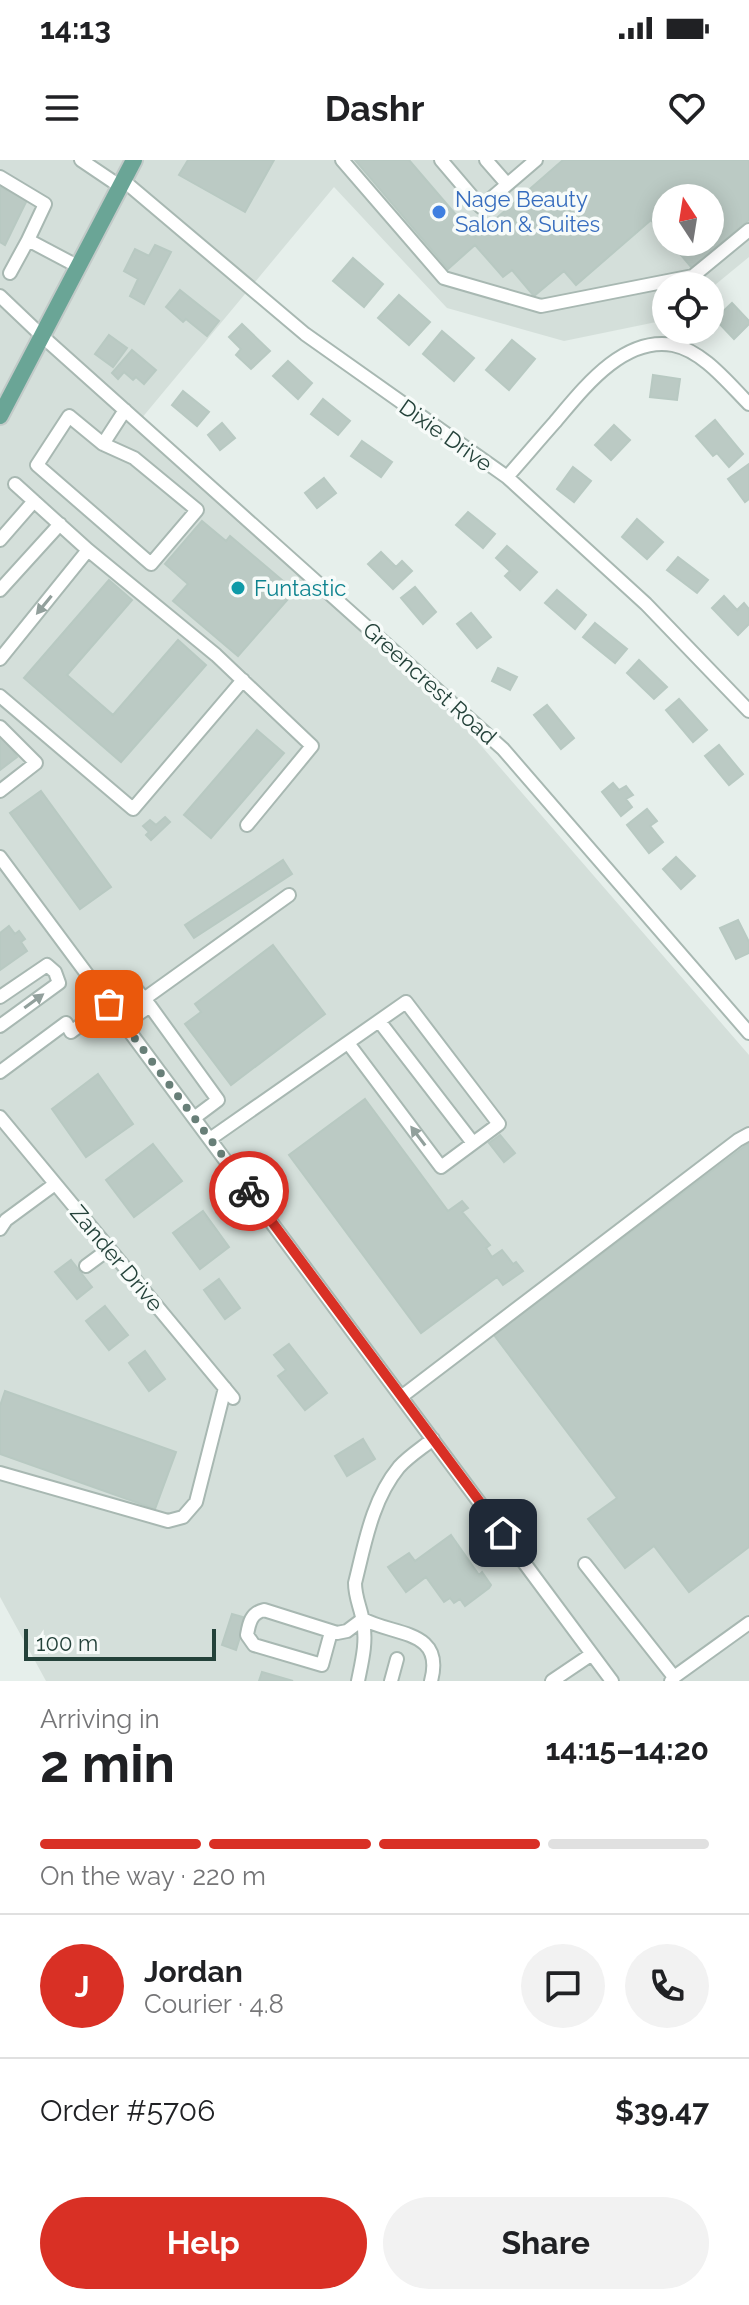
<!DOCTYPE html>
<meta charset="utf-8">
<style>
body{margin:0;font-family:Raleway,sans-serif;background:#f2f2f2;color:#202124;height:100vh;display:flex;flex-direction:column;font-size:30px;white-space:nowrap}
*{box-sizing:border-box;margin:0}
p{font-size:26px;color:#757577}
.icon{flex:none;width:44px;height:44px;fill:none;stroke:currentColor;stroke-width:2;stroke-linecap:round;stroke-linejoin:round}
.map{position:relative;height:1521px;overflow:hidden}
.panel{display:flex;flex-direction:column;background:#fff;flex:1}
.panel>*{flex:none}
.needle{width:52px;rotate:348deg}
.tools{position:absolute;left:652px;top:24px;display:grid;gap:16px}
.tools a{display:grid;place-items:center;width:72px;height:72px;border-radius:50%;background:#fff;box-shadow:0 4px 20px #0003;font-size:40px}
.scale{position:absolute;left:24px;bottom:20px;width:192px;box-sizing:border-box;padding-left:8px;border:4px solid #24423a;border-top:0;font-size:22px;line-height:28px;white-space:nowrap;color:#24423a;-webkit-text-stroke:6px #f7fbf9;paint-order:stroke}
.pin{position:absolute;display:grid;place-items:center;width:68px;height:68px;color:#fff;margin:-34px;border-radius:16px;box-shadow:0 4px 12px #0006}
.courier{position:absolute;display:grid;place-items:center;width:80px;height:80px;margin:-40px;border:6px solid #d93025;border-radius:50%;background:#fff;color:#222;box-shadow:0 2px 10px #0007}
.overview em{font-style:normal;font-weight:700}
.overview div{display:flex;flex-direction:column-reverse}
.overview{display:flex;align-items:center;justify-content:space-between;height:136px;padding:0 40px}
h1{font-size:52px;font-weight:700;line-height:60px}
.bar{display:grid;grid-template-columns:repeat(4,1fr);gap:12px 8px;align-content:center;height:96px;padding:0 40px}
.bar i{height:10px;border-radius:6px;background:#e0e0e0}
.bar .active{background:#d93025}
.bar p{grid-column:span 4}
.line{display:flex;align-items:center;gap:20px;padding:0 40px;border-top:2px solid #e0e0e0}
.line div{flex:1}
.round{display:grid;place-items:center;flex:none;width:84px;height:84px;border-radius:42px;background:#f2f2f2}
.button{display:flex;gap:16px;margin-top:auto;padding:16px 40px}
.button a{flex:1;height:92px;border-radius:48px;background:#d93025;color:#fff;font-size:32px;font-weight:700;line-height:92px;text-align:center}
.button a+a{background:#f2f2f2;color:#202124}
.status{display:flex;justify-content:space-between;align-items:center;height:56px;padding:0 40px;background:#fff;direction:ltr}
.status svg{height:22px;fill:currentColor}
header{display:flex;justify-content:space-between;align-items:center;height:104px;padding:0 40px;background:#fff;font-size:36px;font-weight:700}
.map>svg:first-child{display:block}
</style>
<div class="status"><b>14:13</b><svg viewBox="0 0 49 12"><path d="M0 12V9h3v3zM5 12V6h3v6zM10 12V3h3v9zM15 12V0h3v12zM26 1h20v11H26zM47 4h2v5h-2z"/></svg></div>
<header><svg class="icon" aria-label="menu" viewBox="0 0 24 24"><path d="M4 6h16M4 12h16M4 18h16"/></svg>Dashr<svg class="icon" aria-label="heart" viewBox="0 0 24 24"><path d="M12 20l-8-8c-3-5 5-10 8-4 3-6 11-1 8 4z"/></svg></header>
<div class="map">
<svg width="749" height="1521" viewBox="0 0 749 1521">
<rect width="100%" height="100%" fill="#e6efeb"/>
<path fill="#d4dfda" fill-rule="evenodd" d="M0 0H749V97L710 129V126H666V160L564 181 447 148 334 27 141 259 445 544 749 895V1521H46L0 1437ZM666 38H710V82H666Z"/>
<path fill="#bbcac4" stroke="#b8c9c2" stroke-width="2" d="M188 0H274L245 52 179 15Z
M355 0H409L475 77 563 0H749V60L692 108 670 82H710V38H666V78L651 60 576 125 564 111 534 136 512 110 503 117 475 85 448 109Z
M0 27 27 40 5 85 0 82Z
M155 85 171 92 144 144 130 136 138 119 124 111 135 89 149 96Z
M353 98 383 124 364 147 333 121Z
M180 130 219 161 207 176 186 159 183 162 166 147Z
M399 135 430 162 409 185 378 158Z
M732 143 749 161V164L734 179 715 159Z
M242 164 270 191 251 209 236 195 241 189 229 177Z
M442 171 474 198 454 221 423 194Z
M109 175 127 188 113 207 95 194Z
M512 180 535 199 509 230 486 210Z
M132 190 156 210 144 224 136 217 133 220 124 212 118 219 112 213Z
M288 201 312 223 298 239 273 216Z
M653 215 680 219 677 240 650 237Z
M183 231 209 252 197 266 172 245Z
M323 239 350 261 338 275 311 254Z
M715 260 743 294 729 307 717 293 713 296 696 276Z
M222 263 235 278 220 290 208 275Z
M614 265 630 280 611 300 595 285Z
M362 281 392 302 381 317 351 296Z
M749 304V339L745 342 728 319Z
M573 307 591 321 574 342 557 329Z
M324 318 336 333 317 348 305 333Z
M468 352 495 374 483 388 456 365Z
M637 359 663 382 647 399 622 377Z
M202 361 226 381 230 376 295 431 238 496 173 441 188 424 165 404Z
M507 386 537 412 520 430 505 416 510 411 496 398Z
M381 392 396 407 402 401 412 411 393 429 368 404Z
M678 397 708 420 697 433 667 410Z
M109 420 132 440 67 515 113 555 178 480 206 505 121 602 24 518Z
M415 427 436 452 423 464 401 438Z
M557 430 586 455 575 469 545 443Z
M724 436 737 450 744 443 749 449V464L738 475 712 448Z
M471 453 491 477 477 488 457 464Z
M595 463 627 489 615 503 583 477Z
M639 500 667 527 654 539 627 513Z
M498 508 517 517 510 530 492 521Z
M679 539 707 570 693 582 666 550Z
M547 545 574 578 561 589 534 555Z
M257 570 284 593 211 678 184 655Z
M0 573 17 597 0 610Z
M719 585 743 614 729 625 705 596Z
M613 623 619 630 626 626 633 635 626 639 632 647 621 656 602 632Z
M41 631 111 727 80 749 10 653Z
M647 649 657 661 650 666 663 682 649 693 627 665Z
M165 657 170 662 151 680 146 675 149 672 143 666 150 660 156 665Z
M676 697 695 716 681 729 663 709Z
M283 700 292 714 194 778 185 765Z
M738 760 749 782V793L736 799 720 768Z
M9 766 15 774 19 771 25 779 21 782 27 791 0 810V773Z
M273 785 325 854 231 925 185 864 201 852 195 844Z
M98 914 133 964 86 997 52 949Z
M365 939 448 1051 462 1041 468 1048 462 1052 490 1085 486 1088 492 1097 502 1090 513 1104 516 1102 523 1111 503 1125 497 1117 421 1173 289 995Z
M500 975 515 993 504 1002 489 983Z
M749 983V1387L689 1432 654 1386 625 1408 588 1359 617 1338 494 1175Z
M153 984 182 1021 134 1057 106 1020Z
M203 1051 229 1087 200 1109 173 1073Z
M71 1100 92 1127 77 1139 55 1112Z
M219 1119 240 1148 225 1159 204 1130Z
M105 1146 128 1175 109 1190 86 1161Z
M289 1184 327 1233 305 1250 278 1216 286 1210 274 1195Z
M145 1191 165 1219 149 1231 129 1203Z
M5 1231 176 1292 155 1349 0 1294V1246Z
M363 1279 375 1299 347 1316 335 1296Z
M451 1375 479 1415 482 1412 491 1425 489 1428 465 1446 460 1439 454 1443 450 1438 444 1442 426 1417 406 1432 388 1407 409 1393 415 1401Z
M232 1454 246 1458 236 1490 222 1485Z
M262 1512 293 1521H259Z"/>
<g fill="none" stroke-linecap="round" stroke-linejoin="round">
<g stroke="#a8b8b2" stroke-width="16">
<path id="minor" d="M81 0 121 27
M342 0 444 118 541 146 693 116 749 70
M441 0 481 47 536 0
M486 0 507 24
M0 17 45 44 28 80 79 107
M124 21 305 174 507 317 646 444 749 551
M10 113 28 80
M0 136 42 176 503 589 749 873
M103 284 134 298 197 350 151 404 37 305 69 256 103 284 125 250
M507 317C523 299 539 280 555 262 583 229 623 176 673 185 703 191 728 223 749 244
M15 324 88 390 216 495 312 586 247 665
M0 380 34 341
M0 430 60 364
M0 499 88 390
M0 536 133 649 243 520
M0 567 36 603 0 631
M0 697 612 1521
M0 837 47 805 55 812 59 823 0 866
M144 839 289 735
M150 846 218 940 194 958
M379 861 473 983
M124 864 150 846 132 824
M0 912 66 863 71 872 109 844
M0 957 233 1238
M210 979 406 842 499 964 441 1007 348 883
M0 1069 6 1060 55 1024
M86 1106 109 1089
M401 1237 738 980 749 974
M0 1313 168 1361 183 1357 196 1342 225 1228
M585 1404 674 1517 671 1521
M363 1459C394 1476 445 1469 431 1521
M331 1472 322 1505 254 1485 247 1475C249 1463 251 1453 264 1450L337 1473 347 1471 363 1459
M674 1517 749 1463
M358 1521C362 1501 367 1482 363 1462 361 1448 355 1438 355 1423 365 1383 372 1340 399 1307 409 1296 422 1288 433 1279
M391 1521 397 1499
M552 1521 592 1494"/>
</g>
<g stroke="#c2cac8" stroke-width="20">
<path id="major" d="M0 256 134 0"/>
</g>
<use href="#minor" stroke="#fff" stroke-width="12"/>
<use href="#major" stroke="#6aa596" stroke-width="16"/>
</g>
<defs><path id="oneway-solid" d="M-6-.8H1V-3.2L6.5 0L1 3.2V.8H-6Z" transform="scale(2)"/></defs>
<g fill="#92a09c">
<use href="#oneway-solid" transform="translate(44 445) rotate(129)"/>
<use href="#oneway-solid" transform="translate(34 841) rotate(-36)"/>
<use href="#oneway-solid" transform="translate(418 976) rotate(-127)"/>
</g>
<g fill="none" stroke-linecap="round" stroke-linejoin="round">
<path stroke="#687f78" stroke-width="8" stroke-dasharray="0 14.4" d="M109 844 249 1031"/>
<path stroke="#d93025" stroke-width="10" d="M249 1031 503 1373"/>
</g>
<circle fill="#3f7fe0" stroke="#f7fbf9" stroke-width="3" cx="439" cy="52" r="8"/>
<circle fill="#0f9aa8" stroke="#f7fbf9" stroke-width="3" cx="238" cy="428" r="8"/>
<g text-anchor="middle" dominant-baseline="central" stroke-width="7" stroke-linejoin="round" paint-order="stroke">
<g font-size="22" fill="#366cbe" stroke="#f7fbf9" text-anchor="start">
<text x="455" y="39">Nage Beauty<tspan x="455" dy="25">Salon &amp; Suites</tspan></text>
</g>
<g font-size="22" fill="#24423a" stroke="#f7fbf9">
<text transform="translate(446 275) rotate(35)">Dixie Drive</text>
<text transform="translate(430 523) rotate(42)">Greencrest Road</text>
<text transform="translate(117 1098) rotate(50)">Zander Drive</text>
</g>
<g font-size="22" fill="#0d838f" stroke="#f7fbf9" text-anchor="start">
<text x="254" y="428">Funtastic</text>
</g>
</g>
</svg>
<div class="tools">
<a><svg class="needle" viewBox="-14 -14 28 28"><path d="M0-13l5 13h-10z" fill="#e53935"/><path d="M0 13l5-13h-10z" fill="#757577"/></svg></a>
<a><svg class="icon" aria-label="locate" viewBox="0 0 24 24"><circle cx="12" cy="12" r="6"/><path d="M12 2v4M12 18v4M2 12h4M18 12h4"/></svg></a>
</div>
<div class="scale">100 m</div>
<div class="pin" style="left:109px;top:844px;background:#ea580c"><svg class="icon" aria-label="bag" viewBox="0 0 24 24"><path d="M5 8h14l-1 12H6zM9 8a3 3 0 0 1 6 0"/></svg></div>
<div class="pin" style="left:503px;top:1373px;background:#1f2937"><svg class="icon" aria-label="home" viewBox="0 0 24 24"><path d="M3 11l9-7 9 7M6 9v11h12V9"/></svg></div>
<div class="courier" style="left:249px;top:1031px"><svg class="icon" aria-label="bike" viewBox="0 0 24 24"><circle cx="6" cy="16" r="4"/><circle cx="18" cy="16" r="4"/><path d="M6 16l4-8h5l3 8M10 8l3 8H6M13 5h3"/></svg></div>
</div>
<section class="panel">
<div class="overview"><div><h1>2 min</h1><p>Arriving in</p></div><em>14:15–14:20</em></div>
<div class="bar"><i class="active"></i><i class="active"></i><i class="active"></i><i></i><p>On the way · 220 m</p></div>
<div class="line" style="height:144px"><b class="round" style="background:#d93025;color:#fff">J</b><div><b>Jordan</b><p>Courier · 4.8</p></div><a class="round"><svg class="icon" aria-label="chat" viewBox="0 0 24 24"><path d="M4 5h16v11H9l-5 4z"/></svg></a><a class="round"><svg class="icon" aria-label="phone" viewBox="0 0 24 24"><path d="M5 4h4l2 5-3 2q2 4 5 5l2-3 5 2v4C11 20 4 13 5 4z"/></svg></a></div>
<div class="line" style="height:104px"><div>Order #5706</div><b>$39.47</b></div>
<div class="button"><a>Help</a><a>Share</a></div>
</section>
